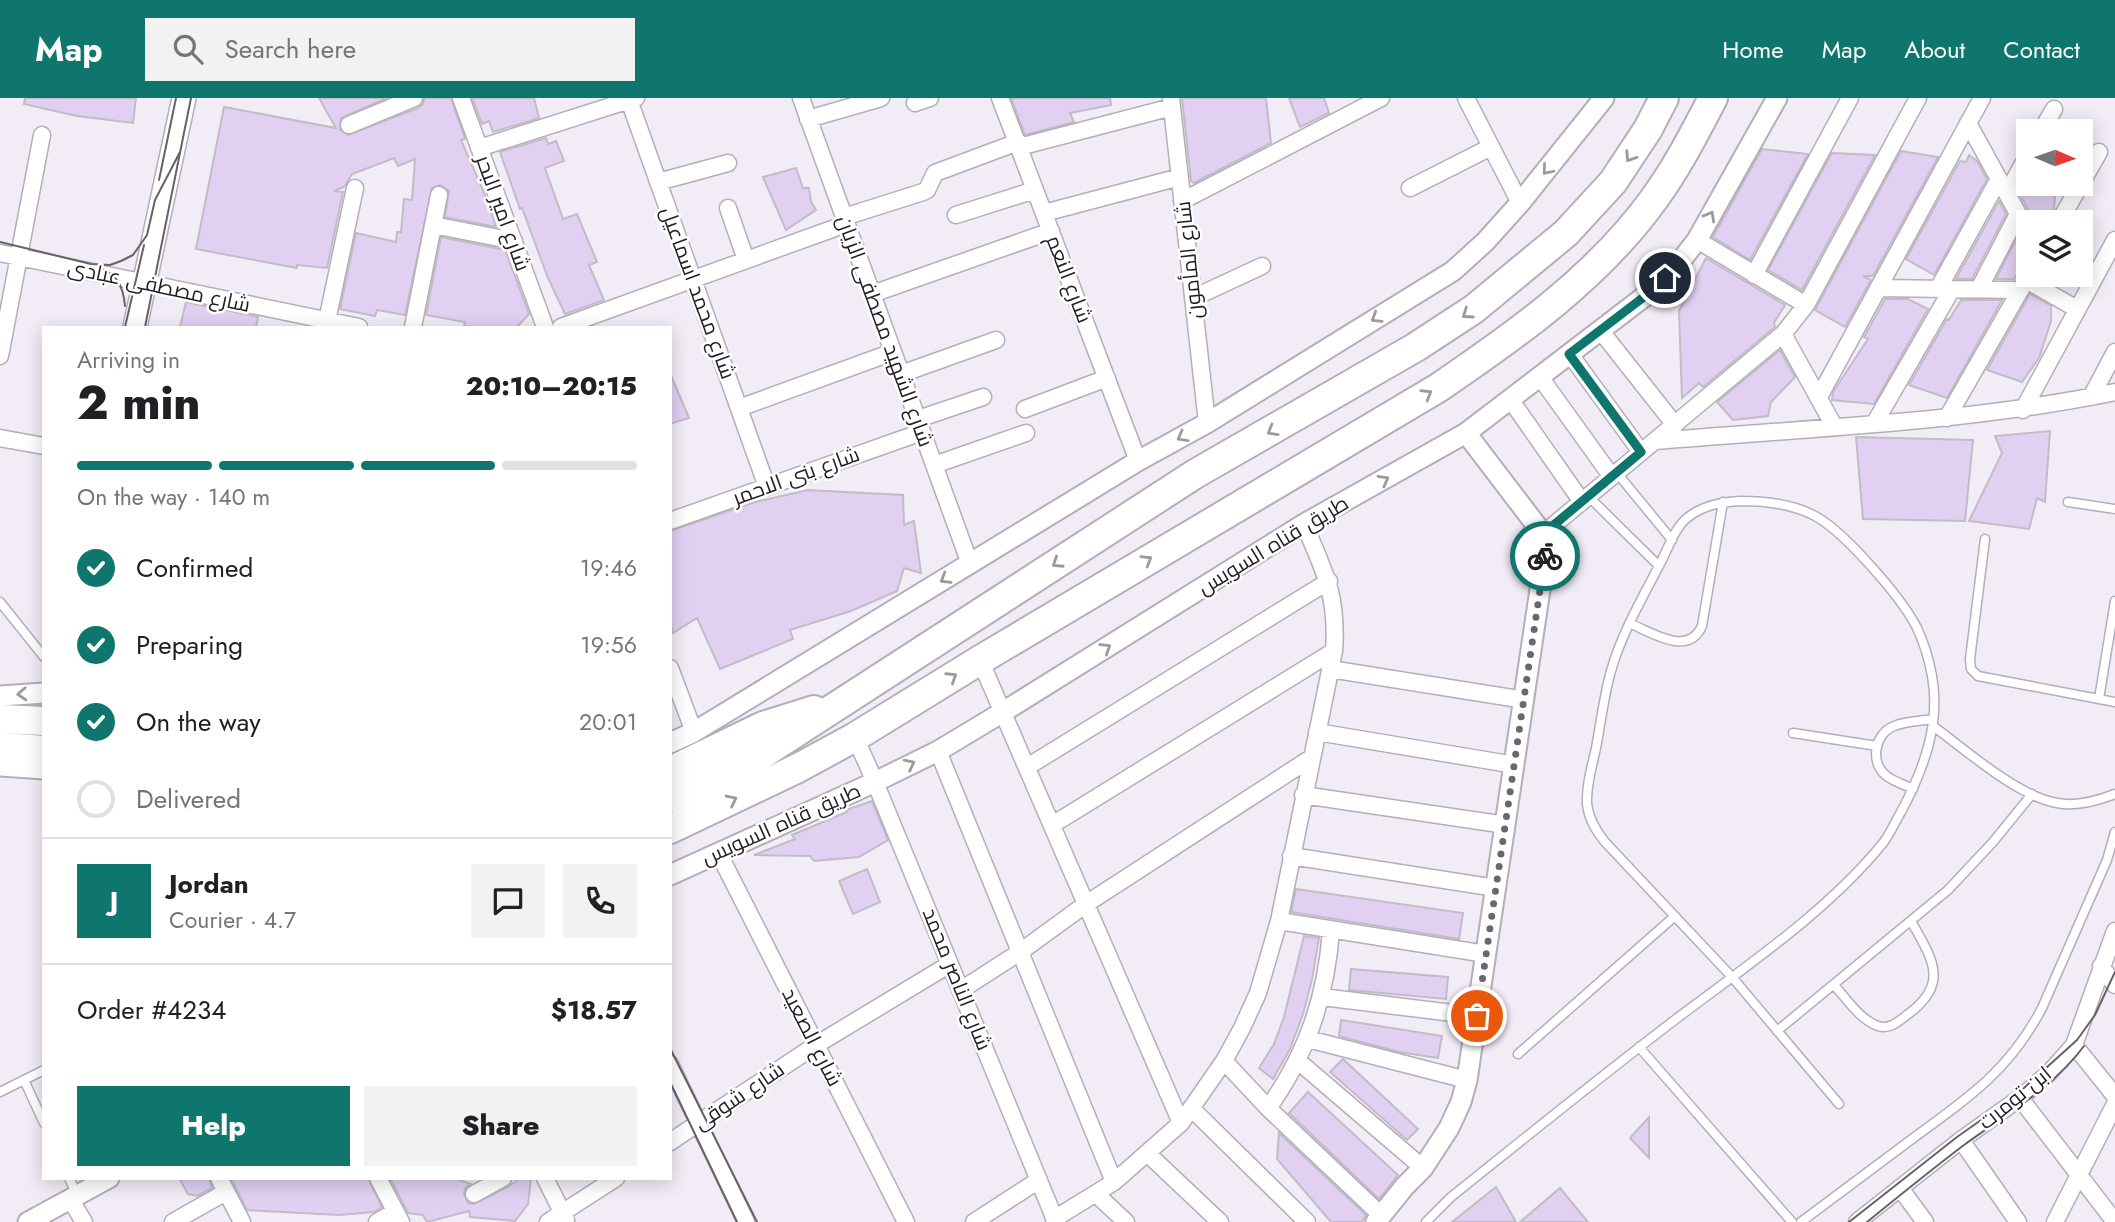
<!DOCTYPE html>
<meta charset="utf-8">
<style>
body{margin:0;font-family:Jost,Cairo,sans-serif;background:#f2f2f2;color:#202124;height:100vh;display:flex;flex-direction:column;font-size:26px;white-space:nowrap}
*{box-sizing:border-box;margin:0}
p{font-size:23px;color:#757577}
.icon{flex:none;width:38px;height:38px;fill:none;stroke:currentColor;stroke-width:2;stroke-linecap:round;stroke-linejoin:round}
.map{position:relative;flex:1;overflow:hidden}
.panel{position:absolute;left:42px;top:228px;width:630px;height:854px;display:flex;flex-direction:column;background:#fff;border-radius:0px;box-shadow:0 4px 18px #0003}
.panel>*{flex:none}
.needle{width:46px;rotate:92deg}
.controls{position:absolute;left:2016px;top:21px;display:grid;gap:14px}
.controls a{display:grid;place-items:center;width:77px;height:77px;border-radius:0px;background:#fff;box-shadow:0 4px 18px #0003;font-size:35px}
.pin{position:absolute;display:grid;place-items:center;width:60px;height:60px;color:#fff;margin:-30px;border:4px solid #fff;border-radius:50%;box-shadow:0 2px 7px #0007}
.courier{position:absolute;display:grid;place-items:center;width:70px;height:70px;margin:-35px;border:5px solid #0f766e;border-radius:50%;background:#fff;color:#222;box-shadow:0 2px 9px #0007}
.headline em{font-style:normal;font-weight:800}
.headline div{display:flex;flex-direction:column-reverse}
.headline{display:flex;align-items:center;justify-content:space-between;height:119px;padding:0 35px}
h1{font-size:46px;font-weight:800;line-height:52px}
.bar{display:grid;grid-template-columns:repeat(4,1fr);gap:10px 7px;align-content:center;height:84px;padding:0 35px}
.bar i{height:9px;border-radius:5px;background:#e0e0e0}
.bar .active{background:#0f766e}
.bar p{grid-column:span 4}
.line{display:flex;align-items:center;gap:18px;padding:0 35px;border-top:2px solid #e0e0e0}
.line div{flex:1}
.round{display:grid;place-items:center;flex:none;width:74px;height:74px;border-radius:0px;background:#f2f2f2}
ol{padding:0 35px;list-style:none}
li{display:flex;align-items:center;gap:21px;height:77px}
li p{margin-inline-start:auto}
li .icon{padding:7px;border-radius:50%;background:#0f766e;color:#fff;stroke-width:4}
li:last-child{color:#757577}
li i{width:38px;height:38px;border:4px solid #e0e0e0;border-radius:50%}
.action{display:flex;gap:14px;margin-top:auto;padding:14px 35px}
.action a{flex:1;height:80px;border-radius:0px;background:#0f766e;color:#fff;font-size:28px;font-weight:800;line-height:80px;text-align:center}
.action a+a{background:#f2f2f2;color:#202124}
header{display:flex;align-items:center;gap:42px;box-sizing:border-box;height:98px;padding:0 35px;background:#0f766e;color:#fff}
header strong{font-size:33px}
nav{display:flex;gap:38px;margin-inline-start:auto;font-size:24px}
.search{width:490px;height:63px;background:#f2f2f2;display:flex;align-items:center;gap:18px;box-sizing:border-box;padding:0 24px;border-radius:0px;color:#757577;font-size:26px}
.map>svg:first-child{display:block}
</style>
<header>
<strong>Map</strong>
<div class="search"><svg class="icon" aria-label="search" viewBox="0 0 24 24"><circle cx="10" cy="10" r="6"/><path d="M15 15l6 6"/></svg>Search here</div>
<nav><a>Home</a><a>Map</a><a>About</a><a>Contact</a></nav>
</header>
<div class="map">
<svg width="2115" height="1124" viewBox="0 0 2115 1124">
<rect width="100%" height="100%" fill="#f2ecf7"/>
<path fill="#e2d0f3" stroke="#c1bcc6" stroke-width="2" d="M25 0H136L133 25 77 18 24 6Z
M319 0H387L341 20 340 32 348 37 418 10 423 6 424 0H451L465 41 461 42 488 104 496 129 445 119 449 93 440 87 432 90 405 217 377 212 375 218 340 211 356 135 396 144 397 134H401L404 101 412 102 415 61 398 68 394 60 352 76 344 89 334 93 343 94 327 170 297 167V170L196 151 224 9 336 30Z
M472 0H534L539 20 493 34 489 23 482 26Z
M1011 0H1110L1111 7 1070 15 1074 24 1025 37Z
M1182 0H1266L1271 45 1194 85 1191 83Z
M1289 0H1324L1329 15 1300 29Z
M546 40 548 46 556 43 564 63 545 70 563 121 577 116 597 164 589 167 604 202 565 216 548 180 522 110 520 111 500 54Z
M1762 51 1808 56 1750 162 1713 139Z
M1901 53 1938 59 1873 178H1863L1871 182 1845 229 1815 212Z
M1832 55 1875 57 1802 192 1768 172Z
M1969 57 1977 63 1987 81 1934 177 1906 161 1960 63 1966 64Z
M796 70 803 90H809L811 104 816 112 786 132 763 79Z
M2024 86H2056L2054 111 2049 124H2035L2019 95Z
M1999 103 2006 116 1972 181H1956Z
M2018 138 2028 144V167L2020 171 2014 181H1996Z
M441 139 505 152 529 216 517 229H472L464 228 465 224 426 217Z
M1706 160 1785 207 1774 225 1775 229 1703 289 1699 285 1682 300 1679 213Z
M2030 196 2051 208V223L2039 260 2022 284 1987 272Z
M1885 201H1908L1928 211 1874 306 1832 302 1833 294 1868 241 1864 239Z
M1961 202H2002L1947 300 1909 287 1947 221 1949 222Z
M186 204 258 219 256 229H180Z
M1780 252 1795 279 1771 304 1768 318 1733 322 1717 304Z
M670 275 689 320 670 326Z
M2050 333 2045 404 2037 400 2029 431 1969 423 2002 355 1995 338Z
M1856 339 1973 342 1965 423 1863 421Z
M808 392 903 397 904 427 914 423 921 475 904 470 897 493 851 513 790 532 793 541 720 571 697 520 673 535 670 524V433L755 404Z
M872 703 888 742 859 759 814 763 810 758 754 757 795 741 792 737 847 714 846 712Z
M867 771 880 804 853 816 839 783Z
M1296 791 1463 815 1459 841 1291 814Z
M1304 838 1319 840 1312 881 1303 916 1290 951 1273 981 1259 970 1274 946 1284 919Z
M1351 871 1448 879 1446 901 1349 892Z
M1341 922 1442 938 1438 960 1399 954 1339 938Z
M1343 961 1418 1031 1407 1042 1330 974Z
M1308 994 1398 1077 1379 1101 1289 1015Z
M1649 1019V1060L1630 1040Z
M1279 1035 1366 1117 1362 1124H1331L1277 1061Z
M179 1080H209L212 1090 197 1098 188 1096Z
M231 1080H368L382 1109 374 1114 339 1117 247 1112Z
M390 1080H453L471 1086 465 1090 464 1096 468 1105 474 1106 508 1089 520 1080H531L528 1106 515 1123 470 1119 469 1113 427 1124 423 1117 408 1115Z
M1496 1089 1516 1124H1452Z
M1560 1090 1588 1124H1520Z"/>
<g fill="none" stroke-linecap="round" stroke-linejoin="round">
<g stroke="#b3aeb9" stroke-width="11">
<path id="service" d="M1617 375 1672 442
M1588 398 1659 468
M2068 404 2115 411
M1985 441 1970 561 1971 571 1978 578 2115 604
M0 504 44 559
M1631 526C1653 535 1688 559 1702 528L1723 404
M2099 601 2115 503
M1933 628C1966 652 2017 698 2057 705 2076 709 2097 703 2115 696
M1793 635 1877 648
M1913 691C1905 687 1895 684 1888 679 1869 666 1874 636 1894 628 1906 623 1921 623 1933 621
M1834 887C1846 900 1860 922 1878 928 1889 932 1898 924 1907 917 1950 886 1933 862 1911 823
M1777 933 1948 792 1993 744 2032 696
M1639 949 1792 1124
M1518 956 1675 818
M24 982 44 1025
M0 994 44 972
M69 1080 77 1097
M1426 1124 1451 1099C1526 1039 1600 979 1676 921 1746 868 1827 814 1883 745 1890 736 1895 724 1901 714 1923 673 1941 626 1932 578 1929 561 1924 545 1917 530 1902 500 1841 429 1811 416 1790 406 1764 403 1741 403 1722 404 1703 407 1687 420 1675 430 1669 448 1662 462 1644 497 1622 534 1611 573 1604 597 1601 624 1596 650 1592 668 1586 688 1587 706 1589 722 1596 733 1605 744L1732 879 1839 1006
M1801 1124C1838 1096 1875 1069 1912 1041 1968 1000 2009 973 2042 910L2107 762 2115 734"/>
</g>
<g stroke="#b3aeb9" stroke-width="19">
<path id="minor" d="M461 0 545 229
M801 0 970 466
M1000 0 1138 363
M1171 0 1207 325
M1466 0 1520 105
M629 2 767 389
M915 5 930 0
M808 21 881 0
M1968 25 2028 134
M349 27 414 0
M2041 33 2054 11
M1019 49 1172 9
M479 50 636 0
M658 84 728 65
M1410 90 1491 49
M2007 95 2028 57
M1182 103 1381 0
M728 110 746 162
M1044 115 1180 79
M956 117 1035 92
M844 119 923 94 927 92 935 75 1018 44
M2059 124 2099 54
M433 127 514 143
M1697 142 1806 207
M0 155 359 229
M1754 177 1850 0
M2026 182 2077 211
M1878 190 2020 192
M1938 191 1999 81
M1979 191 2018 116
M872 196 1051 133
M1193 200 1262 168
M327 223 355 90
M413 229 439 97
M561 229 846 126
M1600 232 1675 327
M1783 236 1834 328
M1569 255 1641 354
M0 258 42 37
M901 276 996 242
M1540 279 1612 379
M1819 299 1982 0
M2091 299 2115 254
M1510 301 1582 404
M739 310 893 254
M1025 311 1107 280
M2023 312 2115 142
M1947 320 2029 177
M918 321 983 299
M1874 326 1952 191
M0 340 44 348
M1655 343C1809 330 1964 325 2115 294
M934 367 1026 335
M670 423 922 334
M1543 436 1783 236 1806 207 1918 0
M980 562 1181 1025
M670 570 694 634
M1330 571 1525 602
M1317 634 1515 667
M855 639 875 684 1056 1124
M938 653 1114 1084
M1027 669 1329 483
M1303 697 1506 727
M1052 727 1334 553
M718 754 906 1124
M1291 758 1496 790
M1279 823 1486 856
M2101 868 2115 887
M961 892 1020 854 1086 806 1311 660
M1322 899 1477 918
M1308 941 1467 982
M2074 947 2115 998
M1224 963 1268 1010 1382 1118
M1298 963 1423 1070
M670 966 746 1124
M2020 1000 2115 1124
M1191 1010 1307 1124
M1268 1010C1307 956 1326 899 1331 833
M1961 1042 2018 1124
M670 1044 816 947 950 866
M1148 1056 1220 1124
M219 1080 242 1124
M378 1080 401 1124
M545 1080 566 1122
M1900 1090 1925 1124
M474 1096 503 1080
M1096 1096 1126 1124
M70 1101 84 1124
M1054 1121 1114 1084 1181 1025 1224 963 1242 930 1258 895 1279 823 1334 553C1338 499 1325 474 1304 426
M173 1124 226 1094
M377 1124 395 1114
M548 1124 616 1080
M974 1124 1039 1082
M1857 1124 1961 1042 2020 1000 2049 975 2074 947 2115 833
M2055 1124 2115 1006"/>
</g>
<g stroke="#b3aeb9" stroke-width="23">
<path id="tertiary" d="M0 598 44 595
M670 645 694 634 1138 363 1207 325 1453 173 1485 144 1520 105 1604 0
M0 668 44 671
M670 777 875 684 938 653 1003 614 1304 426 1466 335 1653 192 1676 169 1697 142 1777 0
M28 1124 109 1080
M1376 1124 1405 1088 1423 1070 1449 1030 1461 1004 1467 982 1545 458 1546 446 1543 436 1466 335"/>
</g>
<g stroke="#b3aeb9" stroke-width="26">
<path id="secondary" d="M135 229 184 0"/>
</g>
<g stroke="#b3aeb9" stroke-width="32">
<path id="motorway" d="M0 621 44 623
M0 649 44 652
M670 673 763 628 814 612
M670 700 761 657 1195 376 1416 249 1474 211 1566 135 1613 84 1648 31 1664 0
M670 731 798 670 855 639 980 562 1438 290C1516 237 1598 179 1654 101 1677 70 1695 34 1713 0"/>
</g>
<use href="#service" stroke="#fff" stroke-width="8"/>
<use href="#minor" stroke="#fff" stroke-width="16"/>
<use href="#tertiary" stroke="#fff" stroke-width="19"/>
<use href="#secondary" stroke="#fff" stroke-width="23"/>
<use href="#motorway" stroke="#fff" stroke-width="28"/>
<path stroke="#656268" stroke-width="2" d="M159 82 176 0
M0 144 91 166 110 167 121 163 133 157 147 137 155 102 180 54
M98 169C117 176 123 187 125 208
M125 229 144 147
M145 229 191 0
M670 950 757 1124
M670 984 737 1124
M1849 1124 1957 1039 2015 998 2077 942 2095 917 2115 874
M1867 1124C1899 1098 1931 1072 1964 1047 2005 1017 2053 990 2084 948"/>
</g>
<defs><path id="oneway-chevron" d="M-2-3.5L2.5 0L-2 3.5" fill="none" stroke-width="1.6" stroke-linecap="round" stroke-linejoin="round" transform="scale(1.75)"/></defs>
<g stroke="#9b9a9c">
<use href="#oneway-chevron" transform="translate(1630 59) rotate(123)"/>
<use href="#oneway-chevron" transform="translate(1547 72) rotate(130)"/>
<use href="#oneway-chevron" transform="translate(1710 118) rotate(-61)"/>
<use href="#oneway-chevron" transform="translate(1467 216) rotate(145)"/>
<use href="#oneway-chevron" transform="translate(1376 220) rotate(148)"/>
<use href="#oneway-chevron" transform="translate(1427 296) rotate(-31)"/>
<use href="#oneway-chevron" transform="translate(1272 333) rotate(150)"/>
<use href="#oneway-chevron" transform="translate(1182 339) rotate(151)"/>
<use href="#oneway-chevron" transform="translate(1384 382) rotate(-29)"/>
<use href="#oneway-chevron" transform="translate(1147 462) rotate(-31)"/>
<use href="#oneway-chevron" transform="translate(1057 465) rotate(147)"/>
<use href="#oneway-chevron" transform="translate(945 481) rotate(149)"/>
<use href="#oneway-chevron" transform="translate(1106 550) rotate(-32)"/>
<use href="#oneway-chevron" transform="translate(952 579) rotate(-33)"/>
<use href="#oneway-chevron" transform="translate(22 596) rotate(177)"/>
<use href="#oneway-chevron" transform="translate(910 666) rotate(-27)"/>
<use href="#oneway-chevron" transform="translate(732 702) rotate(-26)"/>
</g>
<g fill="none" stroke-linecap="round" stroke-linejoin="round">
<path stroke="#6a666d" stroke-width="7" stroke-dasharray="0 12.6" d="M1477 918 1545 458"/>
<path stroke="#0f766e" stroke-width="9" d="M1545 458 1546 446 1543 436 1641 354 1569 256 1653 192 1665 180"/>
</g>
<g text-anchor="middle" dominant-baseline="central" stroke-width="5" stroke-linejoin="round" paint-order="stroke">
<g font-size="21" fill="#201e22" stroke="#fff">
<text transform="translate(503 115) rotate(70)">شارع امير البحر</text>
<text transform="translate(1189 162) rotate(-96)">شارع المأمون</text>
<text transform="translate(1069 181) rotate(69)">شارع النعم</text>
<text transform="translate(159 188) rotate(12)">شارع مصطفى عبادى</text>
<text transform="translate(698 195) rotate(70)">شارع محمد اسماعيل</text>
<text transform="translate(885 233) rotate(70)">شارع الشهيد مصطفى الزيان</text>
<text transform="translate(796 378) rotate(-20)">شارع بنى الاحمر</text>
<text transform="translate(1273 447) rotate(-31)">طريق قناه السويس</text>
<text transform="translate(781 726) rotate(-24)">طريق قناه السويس</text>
<text transform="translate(957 881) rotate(68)">شارع الناصر محمد</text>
<text transform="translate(812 939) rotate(63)">شارع الصعيد</text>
<text transform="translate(739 998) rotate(-34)">شارع شوقى</text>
<text transform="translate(2015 1000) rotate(-39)">ابن تومرت</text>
</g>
</g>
</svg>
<div class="controls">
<a><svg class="needle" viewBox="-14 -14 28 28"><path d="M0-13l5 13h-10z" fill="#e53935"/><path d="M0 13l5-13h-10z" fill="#757577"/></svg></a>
<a><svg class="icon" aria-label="layers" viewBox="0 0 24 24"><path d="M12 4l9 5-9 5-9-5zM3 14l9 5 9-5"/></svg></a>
</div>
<div class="pin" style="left:1477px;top:918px;background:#ea580c"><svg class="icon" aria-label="bag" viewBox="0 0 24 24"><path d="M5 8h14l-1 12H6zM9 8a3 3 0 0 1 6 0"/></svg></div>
<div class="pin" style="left:1665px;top:180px;background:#1f2937"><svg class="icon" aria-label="home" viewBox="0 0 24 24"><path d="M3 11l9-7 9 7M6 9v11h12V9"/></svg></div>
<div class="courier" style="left:1545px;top:458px"><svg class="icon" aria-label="bike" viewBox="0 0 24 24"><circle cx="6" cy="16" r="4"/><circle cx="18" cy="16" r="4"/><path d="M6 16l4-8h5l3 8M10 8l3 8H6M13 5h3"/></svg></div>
<section class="panel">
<div class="headline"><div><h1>2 min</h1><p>Arriving in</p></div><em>20:10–20:15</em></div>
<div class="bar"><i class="active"></i><i class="active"></i><i class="active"></i><i></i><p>On the way · 140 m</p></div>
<ol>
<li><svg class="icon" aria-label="check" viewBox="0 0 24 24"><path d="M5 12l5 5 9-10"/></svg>Confirmed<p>19:46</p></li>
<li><svg class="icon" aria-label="check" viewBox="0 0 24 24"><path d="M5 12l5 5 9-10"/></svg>Preparing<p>19:56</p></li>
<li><svg class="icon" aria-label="check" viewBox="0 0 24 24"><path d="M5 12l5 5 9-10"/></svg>On the way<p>20:01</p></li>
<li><i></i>Delivered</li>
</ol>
<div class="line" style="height:126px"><b class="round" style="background:#0f766e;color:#fff">J</b><div><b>Jordan</b><p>Courier · 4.7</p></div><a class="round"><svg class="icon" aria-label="chat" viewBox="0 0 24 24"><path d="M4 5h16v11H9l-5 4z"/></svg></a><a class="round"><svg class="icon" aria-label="phone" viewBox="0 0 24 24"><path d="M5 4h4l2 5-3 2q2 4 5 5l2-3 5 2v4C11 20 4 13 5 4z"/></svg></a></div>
<div class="line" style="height:91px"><div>Order #4234</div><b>$18.57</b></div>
<div class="action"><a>Help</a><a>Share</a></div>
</section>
</div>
